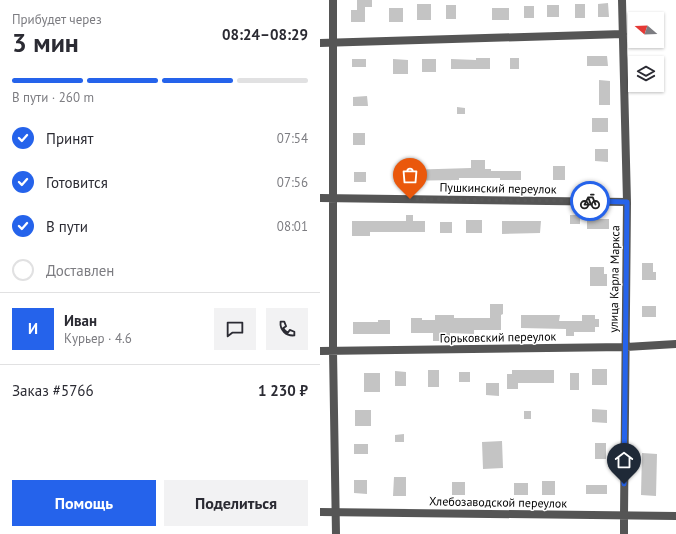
<!DOCTYPE html>
<html lang="ru">
<meta charset="utf-8">
<style>
body{margin:0;font-family:"PT Sans",sans-serif;background:#f2f2f3;color:#2b2b33;height:100vh;display:flex;flex-direction:column;font-size:15px;white-space:nowrap}
*{box-sizing:border-box;margin:0}
p{font-size:13px;color:#7c7c81}
.icon{flex:none;width:22px;height:22px;fill:none;stroke:currentColor;stroke-width:2;stroke-linecap:round;stroke-linejoin:round}
.map{position:relative;flex:1;overflow:hidden}
.details{display:flex;flex-direction:column;background:#fff;width:320px}
.details>*{flex:none}
.needle{width:26px;rotate:289deg}
.controls{position:absolute;left:308px;top:12px;display:grid;gap:8px}
.controls a{display:grid;place-items:center;width:36px;height:36px;border-radius:0px;background:#fff;box-shadow:0 1px 3px #0004;font-size:20px}
.pin{position:absolute;display:grid;place-items:center;width:34px;height:34px;color:#fff;margin:-41px -17px;border-radius:50% 50% 50% 0;rotate:-45deg;box-shadow:0 0 4px #0007}
.pin .icon{rotate:45deg}
.courier{position:absolute;display:grid;place-items:center;width:40px;height:40px;margin:-20px;border:3px solid #2563eb;border-radius:50%;background:#fff;color:#222;box-shadow:0 1px 5px #0007}
.overview em{font-style:normal;font-weight:600}
.overview div{display:flex;flex-direction:column-reverse}
.overview{display:flex;align-items:center;justify-content:space-between;height:68px;padding:0 12px}
h1{font-size:26px;font-weight:600;line-height:30px}
.bar{display:grid;grid-template-columns:repeat(4,1fr);gap:6px 4px;align-content:center;height:48px;padding:0 12px}
.bar i{height:5px;border-radius:3px;background:#e1e1e2}
.bar .current{background:#2563eb}
.bar p{grid-column:span 4}
.line{display:flex;align-items:center;gap:10px;padding:0 12px;border-top:1px solid #e1e1e2}
.line div{flex:1}
.round{display:grid;place-items:center;flex:none;width:42px;height:42px;border-radius:0px;background:#f2f2f3}
ol{padding:0 12px;list-style:none}
li{display:flex;align-items:center;gap:12px;height:44px}
li p{margin-inline-start:auto}
li .icon{padding:4px;border-radius:50%;background:#2563eb;color:#fff;stroke-width:4}
li:last-child{color:#7c7c81}
li i{width:22px;height:22px;border:2px solid #e1e1e2;border-radius:50%}
.primary-button{display:flex;gap:8px;margin-top:auto;padding:8px 12px}
.primary-button a{flex:1;height:46px;border-radius:0px;background:#2563eb;color:#fff;font-size:16px;font-weight:600;line-height:46px;text-align:center}
.primary-button a+a{background:#f2f2f3;color:#2b2b33}
main{display:flex;flex:1;min-height:0}
.map>svg:first-child{display:block}
</style>
<main>
<section class="details">
<div class="overview"><div><h1>3 мин</h1><p>Прибудет через</p></div><em>08:24–08:29</em></div>
<div class="bar"><i class="current"></i><i class="current"></i><i class="current"></i><i></i><p>В пути · 260 m</p></div>
<ol>
<li><svg class="icon" aria-label="check" viewBox="0 0 24 24"><path d="M5 12l5 5 9-10"/></svg>Принят<p>07:54</p></li>
<li><svg class="icon" aria-label="check" viewBox="0 0 24 24"><path d="M5 12l5 5 9-10"/></svg>Готовится<p>07:56</p></li>
<li><svg class="icon" aria-label="check" viewBox="0 0 24 24"><path d="M5 12l5 5 9-10"/></svg>В пути<p>08:01</p></li>
<li><i></i>Доставлен</li>
</ol>
<div class="line" style="height:72px"><b class="round" style="background:#2563eb;color:#fff">И</b><div><b>Иван</b><p>Курьер · 4.6</p></div><a class="round"><svg class="icon" aria-label="chat" viewBox="0 0 24 24"><path d="M4 5h16v11H9l-5 4z"/></svg></a><a class="round"><svg class="icon" aria-label="phone" viewBox="0 0 24 24"><path d="M5 4h4l2 5-3 2q2 4 5 5l2-3 5 2v4C11 20 4 13 5 4z"/></svg></a></div>
<div class="line" style="height:52px"><div>Заказ #5766</div><b>1 230 ₽</b></div>
<div class="primary-button"><a>Помощь</a><a>Поделиться</a></div>
</section>
<div class="map">
<svg width="356" height="534" viewBox="0 0 356 534">
<rect width="100%" height="100%" fill="#fff"/>
<path fill="#c4c4c4" d="M37 0H52V7H45V22H31V10H37Z
M288 3 289 17H278V4Z
M97 4H111V20H97Z
M255 4H265V18H255Z
M126 5H136V19H126Z
M227 5H239V17H227Z
M204 6H214V18H204Z
M69 8H83V22H69Z
M172 8H189V20H172Z
M267 56H287L288 66H267Z
M156 58H170V69H131V59L156 60Z
M190 58H199V69H190Z
M32 59H46V67H32Z
M73 59 88 60V74H73Z
M102 59H116V72H102Z
M279 80 290 81V105H279Z
M47 96 48 106H33V97Z
M137 107 145 108V114H137Z
M272 118H288V132H272Z
M33 133H45V145H33Z
M275 149H288V162L275 161Z
M151 160H165V169H171V171H201V180H180V178H139V180L76 181V166H85V170L151 168Z
M233 166H245V180H233Z
M34 172H46V182H34Z
M86 215H93V221H105V232H50V236H32V221H86Z
M250 215H260V224H250Z
M267 219H289V229H267Z
M146 220H162V233H146Z
M182 221H221L220 233 182 234Z
M120 222H132V233H120Z
M322 263H333V272H336V280H322Z
M270 267H284V274H287V286H270Z
M170 304H183V314L181 315V330H154V334L130 333V341H113V333H91V318H102V320H115V315H134V318H170Z
M322 306H336V317H322Z
M201 315H240L239 321H262V315H275V319H279V327H275V332H254V336H246V329L201 328Z
M58 320H70V334H33V322H58Z
M272 369H287V385H272Z
M108 370H119V387H108Z
M192 370H234V383H198V389H187V374H192Z
M75 371 86 372V386H75Z
M139 372H150V382H139Z
M44 373H60V392H44Z
M250 373H259V390H250Z
M166 383H179V396L166 395Z
M272 409 287 410V423L272 422Z
M35 410H51V426H35Z
M204 411H211V419H204Z
M84 434V442H75V435Z
M182 441 183 468 163 469 162 442Z
M275 443H286V459H275Z
M34 444H48V454H34Z
M322 453 337 454 336 496 321 495Z
M74 477H86V496H73Z
M34 480H47V494L34 493Z
M222 481H235V495H222Z
M132 482H145V495H132Z
M194 483H208V495H194Z
M266 485H287V494H266Z"/>
<g fill="none" stroke-linecap="round" stroke-linejoin="round">
<path stroke="#555" stroke-width="8" d="M13 0V351L16 534
M302 0 307 202 304 515
M0 43 303 34
M0 198 307 202
M0 351 306 347 356 344"/>
<path stroke="#555" stroke-width="8" d="M0 512 356 516
M304 515V534"/>
</g>
<g fill="none" stroke-linecap="round" stroke-linejoin="round">
<path stroke="#595959" stroke-width="4" stroke-dasharray="0 7.2" d="M90 199 270 201"/>
<path stroke="#2563eb" stroke-width="5" d="M270 201 307 202 304 484"/>
</g>
<g text-anchor="middle" dominant-baseline="central" stroke-width="3" stroke-linejoin="round" paint-order="stroke">
<g font-size="12" fill="#000" stroke="#fff">
<text transform="translate(178 188) rotate(1)">Пушкинский переулок</text>
<text transform="translate(294 279) rotate(-89)">улица Карла Маркса</text>
<text transform="translate(178 337) rotate(-1)">Горьковский переулок</text>
<text transform="translate(178 502) rotate(1)">Хлебозаводской переулок</text>
</g>
</g>
</svg>
<div class="controls">
<a><svg class="needle" viewBox="-14 -14 28 28"><path d="M0-13l5 13h-10z" fill="#e53935"/><path d="M0 13l5-13h-10z" fill="#7c7c81"/></svg></a>
<a><svg class="icon" aria-label="layers" viewBox="0 0 24 24"><path d="M12 4l9 5-9 5-9-5zM3 14l9 5 9-5"/></svg></a>
</div>
<div class="pin" style="left:90px;top:199px;background:#ea580c"><svg class="icon" aria-label="bag" viewBox="0 0 24 24"><path d="M5 8h14l-1 12H6zM9 8a3 3 0 0 1 6 0"/></svg></div>
<div class="pin" style="left:304px;top:484px;background:#1f2937"><svg class="icon" aria-label="home" viewBox="0 0 24 24"><path d="M3 11l9-7 9 7M6 9v11h12V9"/></svg></div>
<div class="courier" style="left:270px;top:201px"><svg class="icon" aria-label="bike" viewBox="0 0 24 24"><circle cx="6" cy="16" r="4"/><circle cx="18" cy="16" r="4"/><path d="M6 16l4-8h5l3 8M10 8l3 8H6M13 5h3"/></svg></div>
</div>
</main>
